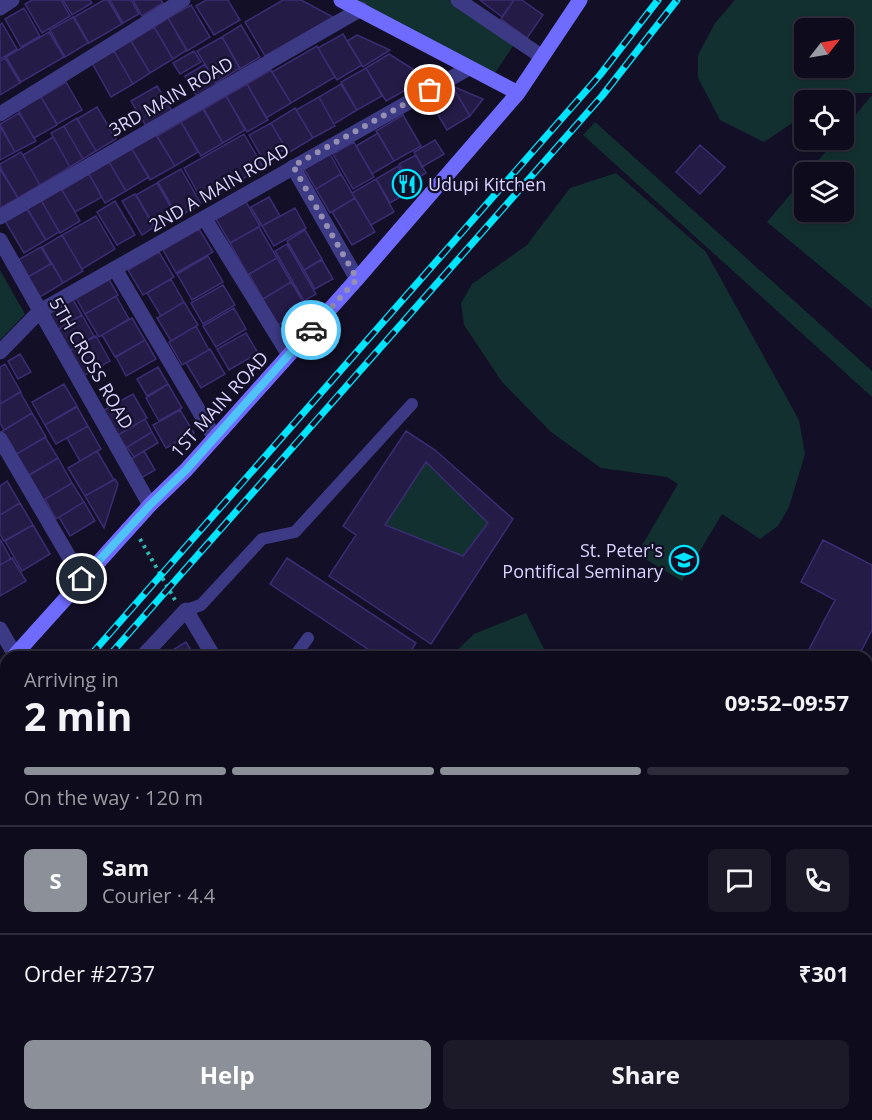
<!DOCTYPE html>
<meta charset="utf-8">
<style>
body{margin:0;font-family:"Open Sans",sans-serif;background:#1c1929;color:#f1f3f6;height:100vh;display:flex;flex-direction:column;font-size:22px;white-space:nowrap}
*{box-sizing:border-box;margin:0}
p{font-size:20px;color:#9b9ba3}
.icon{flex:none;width:33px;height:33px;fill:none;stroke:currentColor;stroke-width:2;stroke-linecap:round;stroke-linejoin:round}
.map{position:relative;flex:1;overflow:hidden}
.sheet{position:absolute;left:0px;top:651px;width:873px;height:470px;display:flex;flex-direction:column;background:#0e0b1c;border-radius:18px 18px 0 0;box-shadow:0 3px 9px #0003,0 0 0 2px #2e2b3b}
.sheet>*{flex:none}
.needle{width:39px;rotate:59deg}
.buttons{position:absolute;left:794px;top:18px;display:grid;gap:12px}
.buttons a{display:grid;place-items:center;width:60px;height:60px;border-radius:9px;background:#0e0b1c;box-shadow:0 3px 9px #0003,0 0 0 2px #2e2b3b;font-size:30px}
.pin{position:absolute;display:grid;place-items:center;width:51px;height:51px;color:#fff;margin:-26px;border:3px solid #fff;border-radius:50%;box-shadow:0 2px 6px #0007}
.courier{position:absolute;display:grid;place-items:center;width:60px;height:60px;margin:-30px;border:4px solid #4fc3f7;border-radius:50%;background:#fff;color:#222;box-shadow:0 2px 8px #0007}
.summary em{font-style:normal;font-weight:700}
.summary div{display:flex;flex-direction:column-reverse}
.summary{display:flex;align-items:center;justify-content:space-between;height:102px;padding:0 24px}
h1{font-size:39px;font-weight:700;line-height:45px}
.bar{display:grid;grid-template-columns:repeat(4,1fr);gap:9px 6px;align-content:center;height:72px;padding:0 24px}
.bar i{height:8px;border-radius:4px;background:#2e2b3b}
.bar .current{background:#8c9099}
.bar p{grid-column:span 4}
.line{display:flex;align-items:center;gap:15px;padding:0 24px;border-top:2px solid #2e2b3b}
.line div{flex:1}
.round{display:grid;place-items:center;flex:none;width:63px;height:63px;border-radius:9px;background:#1c1929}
.button{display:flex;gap:12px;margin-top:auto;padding:12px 24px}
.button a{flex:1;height:69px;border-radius:9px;background:#8c9099;color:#fff;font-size:24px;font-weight:700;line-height:69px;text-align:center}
.button a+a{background:#1c1929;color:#f1f3f6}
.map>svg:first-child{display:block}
</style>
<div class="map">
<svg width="872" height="1120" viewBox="0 0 872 1120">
<rect width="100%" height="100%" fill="#130f26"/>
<path fill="#12302f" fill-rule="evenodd" d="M350 0H449L515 43 495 73Z
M735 0H872V93H852L832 100H804V115L764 142 720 120 698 78V55L715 23ZM804 28H843V68H804Z
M872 95V309L767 222 804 178V212H843V172H808L836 140H843V130Z
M595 122 872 371V397L583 135Z
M616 173 706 252 799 420 805 454 789 507 778 526 760 539 722 514 682 581 637 554 678 484 667 477 601 468 551 432 502 382 464 325 461 303 472 284 527 245 570 188Z
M0 270 25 314 0 340Z
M426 462 488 523 463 556 385 525Z
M526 613 548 657H450L474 634Z
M867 765H872V932L867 931Z"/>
<path fill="#241b47" stroke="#3b2d73" stroke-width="1.5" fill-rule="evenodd" d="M32 0H61L70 16 42 33 25 4Z
M63 0H90L92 3 72 15Z
M104 0H108L122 24 89 43 74 17Z
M110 0H131L139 14 123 23Z
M133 0H161L163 3 142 16Z
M206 0H228L240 20 214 35 196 6Z
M283 0H301L333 17 265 56 245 22Z
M480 0H514L502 17Z
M514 0H522L543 15 527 38 501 19Z
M191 5 210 37 187 51 168 18Z
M24 8 40 36 21 47 5 19Z
M73 17 88 43 65 57 50 30Z
M168 18 187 50 173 59 154 27Z
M2 23 17 49 0 59V25Z
M241 25 260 57 240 69 222 37Z
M154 27 173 59 150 73 131 41Z
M49 32 64 57 21 82 6 57Z
M343 34 362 65 337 80 318 48Z
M357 35 390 50 363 67 347 41Z
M222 37 240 68 216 83 197 51Z
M131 41 150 73 133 84 114 51Z
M317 46 335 77 291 103 272 72Z
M114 51 133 84 111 97 92 63Z
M194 51 201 62 180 74 173 63Z
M389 54 427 78 386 101 366 68Z
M5 58 20 83 0 95V61Z
M205 64 217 85 197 97 185 76Z
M366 68 382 96 357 110 341 82Z
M271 70 291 103 266 118 247 84Z
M66 82 82 110 57 124 41 97Z
M247 84 268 120 247 132 226 96Z
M341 84 357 110 334 124 319 97Z
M157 86 172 111 146 126 131 101Z
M452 86 470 116 447 130 429 100Z
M452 86 483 99 470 116Z
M226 96 245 130 223 143 204 109Z
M41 97 57 125 34 138 18 110Z
M319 97 335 126 313 138 296 110Z
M97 107 116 139 96 151 77 119Z
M295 108 313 138 288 153 271 123Z
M203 109 223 143 201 156 181 122Z
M19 113 36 141 15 152 0 124Z
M403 115 421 146 394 161 376 131Z
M77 118 96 151 83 159 64 126Z
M181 122 198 152 175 166 157 136Z
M271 123 286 149 264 161 249 135Z
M0 126 15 152 0 160Z
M64 126 83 159 70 167 51 133Z
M378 133 394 161 372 174 356 146Z
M244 134 263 167 203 202 184 168Z
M156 135 175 166 150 180 132 149Z
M53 137 70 167 40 185 23 155Z
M435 140 444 154 422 167 414 152Z
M354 142 374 177 353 189 333 154Z
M700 145 725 167 700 194 676 172Z
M132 149 149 177 126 191 109 162Z
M21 152 40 185 18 198 1 169 0 164Z
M330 154 341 174 316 189 304 169Z
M416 155 426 173 410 182 399 164Z
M109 162 126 191 105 203 89 174Z
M398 166 412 190 390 203 376 179Z
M0 169 18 198 0 208Z
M181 169 201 204 178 217 158 182Z
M89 174 102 197 75 212 62 190Z
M341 174 355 198 330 213 316 189Z
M376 179 394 212 371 225 352 193Z
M157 183 175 215 155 227 136 195Z
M61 188 80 221 60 233 41 200Z
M135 194 154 227 142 235 122 201Z
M269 197 280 216 262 226 251 207Z
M355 198 375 232 352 245 332 212Z
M41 200 59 232 46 240 27 208Z
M115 201 135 235 117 245 97 212Z
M246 202 260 226 230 243 216 219Z
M295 208 306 228 274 246 262 226Z
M27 209 46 240 24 253 5 221Z
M96 216 115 249 82 269 62 235Z
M259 227 277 258 248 275 230 243Z
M199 229 213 252 176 273 163 250Z
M305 230 322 259 304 270 287 241Z
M62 235 83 271 63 283 42 247Z
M287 244 316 294 304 301 275 251Z
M41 247 51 264 28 277 18 260Z
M159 252 174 277 143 295 128 270Z
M208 256 223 282 192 300 177 274Z
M277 258 291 282 263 299 249 274Z
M322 260 333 279 315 289 304 270Z
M52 263 63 283 40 297 28 277Z
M108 278 118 295 85 314 75 296Z
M171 279 184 302 161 316 147 293Z
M291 282 307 308 278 325 263 299Z
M223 285 235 305 203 324 191 303Z
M116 296 129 319 99 337 85 314Z
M72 298 82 315 57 330 47 312Z
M184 302 198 325 171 341 157 318Z
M234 308 246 329 216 347 203 326Z
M82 315 94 336 69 351 57 330Z
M132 318 145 340 115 357 102 335Z
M196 326 209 350 182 365 169 342Z
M246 333 258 353 229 370 217 349Z
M96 336 110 361 83 376 69 351Z
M145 340 156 359 126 376 116 357Z
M210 349 225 374 201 388 186 363Z
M20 354 31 372 18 379 8 361Z
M5 364 21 392 0 404V367Z
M158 367 168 384 147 396 137 379Z
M64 384 77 406 45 425 32 402Z
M168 384 182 408 159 421 146 398Z
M20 392 32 413 4 430 0 423V404Z
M133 394 147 418 118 435 104 410Z
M77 407 88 426 56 444 45 425Z
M180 410 194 433 166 448 153 425Z
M32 413 46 437 15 455 1 432Z
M145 419 152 432 126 448 118 435Z
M88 426 101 449 80 461 67 438Z
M406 431 435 450 513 519 431 644 329 576 356 535 343 526ZM426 462 488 523 463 556 385 525Z
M152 432 158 443 134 457 127 447Z
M45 437 58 458 27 476 15 455Z
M97 451 114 480 85 496 68 468Z
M144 451 155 470 141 478 131 459Z
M58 458 72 483 42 501 28 476Z
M115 479 118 484 104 528 85 496Z
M7 481 20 503 0 515V486Z
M72 483 84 502 56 519 45 499Z
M84 502 95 521 70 536 59 517Z
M20 503 33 525 4 541 0 534V515Z
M33 525 50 554 22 571 5 541Z
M0 539 11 559 0 565Z
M823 540 872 565V630L858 657H805L835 600 801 582Z
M12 558 26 581 0 596V565Z
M287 558 416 643 407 657H364L369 650 270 584Z
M186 642 195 657H161Z
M6 829V860L0 864V833Z
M6 865V889L0 879V869Z
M3 930 6 935V955L0 958V932Z
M6 958V990L0 993V962Z
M867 999 872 1002V1039L867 1048Z
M6 1048V1102L5 1103 0 1095V1051Z
M31 1114H49L52 1120H22Z
M49 1114H75V1115L67 1120H52Z
M121 1114H146L148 1118 124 1120Z
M245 1114H294L295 1117 289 1120H243L241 1117Z
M312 1114H328L331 1120H303Z
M345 1114H400L391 1120H348Z
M410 1114H428L431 1120H401Z
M522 1114H551L559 1120H518Z
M775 1114H830L827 1120H772Z"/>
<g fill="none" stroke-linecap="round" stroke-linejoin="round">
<path stroke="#2fb8b0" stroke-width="4" stroke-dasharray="3 4.5" stroke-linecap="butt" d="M140 539 175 600"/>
<path stroke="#3d3a85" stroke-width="12" d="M186 610 201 605 262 539 295 532 412 404
M294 657 308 638"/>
<path stroke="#3d3a85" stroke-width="15" d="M458 0 541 56
M0 8 12 0
M0 114 183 0
M293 167 357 279
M0 217 361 9
M205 219 289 355
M0 240 150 505
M115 269 215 438
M0 352 40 311 469 68
M0 439 82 579
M0 629 15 655
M142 657 186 610 214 657
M0 811 6 804
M0 890 6 901
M0 1005 6 1002
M233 1114 236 1120
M472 1114 475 1120
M3 1120 12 1114
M165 1120 174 1114"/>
<path stroke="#6f6bff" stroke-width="15" d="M341 0 518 93
M13 657 150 505 186 470 357 279 518 93 580 0
M0 671 6 665
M867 1111 872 1102"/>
<g stroke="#00e5ff" stroke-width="7">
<path id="rail" d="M89 657 600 75 658 0
M108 657 602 96 677 0
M0 759 6 752
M0 779 6 773"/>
</g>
<use href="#rail" stroke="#130f26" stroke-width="4.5" stroke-dasharray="14" stroke-linecap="butt"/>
</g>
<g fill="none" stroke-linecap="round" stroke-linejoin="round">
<path stroke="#948fb3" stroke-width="6" stroke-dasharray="0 10.8" d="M311 330 357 279 293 166 430 90"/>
<path stroke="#4fc3f7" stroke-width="8" d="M82 579 150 505 186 470 311 330"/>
</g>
<defs>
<g id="restaurant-ring" transform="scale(1.5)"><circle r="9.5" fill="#130f26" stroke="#00e5ff" stroke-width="1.5"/><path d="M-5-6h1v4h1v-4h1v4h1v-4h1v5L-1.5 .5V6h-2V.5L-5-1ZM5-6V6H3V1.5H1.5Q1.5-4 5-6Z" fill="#00e5ff"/></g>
<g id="university-ring" transform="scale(1.5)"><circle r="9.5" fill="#130f26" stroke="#00e5ff" stroke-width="1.5"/><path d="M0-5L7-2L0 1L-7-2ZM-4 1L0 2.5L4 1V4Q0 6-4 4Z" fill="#00e5ff"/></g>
</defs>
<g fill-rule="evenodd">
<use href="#restaurant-ring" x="407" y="184"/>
<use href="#university-ring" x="684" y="560"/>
</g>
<g text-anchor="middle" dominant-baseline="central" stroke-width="4.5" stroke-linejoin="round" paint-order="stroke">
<g font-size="18" fill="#d9d4ff" stroke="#130f26">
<text transform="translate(171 96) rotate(-30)">3RD MAIN ROAD</text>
<text transform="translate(219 187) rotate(-30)">2ND A MAIN ROAD</text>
<text transform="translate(92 363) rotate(60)">5TH CROSS ROAD</text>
<text transform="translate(219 404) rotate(-48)">1ST MAIN ROAD</text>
</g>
<g font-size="18" fill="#d9d4ff" stroke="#130f26" text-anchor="start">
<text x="428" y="184">Udupi Kitchen</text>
<text x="663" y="550" text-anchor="end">St. Peter's<tspan x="663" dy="21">Pontifical Seminary</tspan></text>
</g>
</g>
</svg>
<div class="buttons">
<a><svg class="needle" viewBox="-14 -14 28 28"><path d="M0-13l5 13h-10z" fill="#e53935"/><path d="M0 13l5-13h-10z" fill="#9b9ba3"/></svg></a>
<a><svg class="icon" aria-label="locate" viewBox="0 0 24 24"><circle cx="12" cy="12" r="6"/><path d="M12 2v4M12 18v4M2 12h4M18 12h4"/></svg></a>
<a><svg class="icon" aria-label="layers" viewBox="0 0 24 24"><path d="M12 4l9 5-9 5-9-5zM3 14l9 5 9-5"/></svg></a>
</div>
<div class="pin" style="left:430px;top:90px;background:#ea580c"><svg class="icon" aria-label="bag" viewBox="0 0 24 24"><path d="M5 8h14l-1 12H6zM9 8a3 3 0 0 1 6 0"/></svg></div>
<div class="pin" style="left:82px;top:579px;background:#1f2937"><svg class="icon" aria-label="home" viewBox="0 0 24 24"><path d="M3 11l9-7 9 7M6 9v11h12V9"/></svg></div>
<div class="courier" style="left:311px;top:330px"><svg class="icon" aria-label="car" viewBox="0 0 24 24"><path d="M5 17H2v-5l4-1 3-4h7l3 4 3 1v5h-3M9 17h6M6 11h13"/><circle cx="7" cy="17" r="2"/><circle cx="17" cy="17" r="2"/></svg></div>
<section class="sheet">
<div class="summary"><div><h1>2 min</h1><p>Arriving in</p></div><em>09:52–09:57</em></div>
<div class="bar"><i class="current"></i><i class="current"></i><i class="current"></i><i></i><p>On the way · 120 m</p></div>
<div class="line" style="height:108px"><b class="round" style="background:#8c9099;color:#fff">S</b><div><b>Sam</b><p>Courier · 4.4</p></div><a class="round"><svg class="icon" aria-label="chat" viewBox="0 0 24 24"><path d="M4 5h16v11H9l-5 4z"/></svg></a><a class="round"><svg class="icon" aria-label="phone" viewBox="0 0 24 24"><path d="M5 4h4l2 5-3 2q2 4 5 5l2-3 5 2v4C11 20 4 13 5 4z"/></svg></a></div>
<div class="line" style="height:78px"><div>Order #2737</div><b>₹301</b></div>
<div class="button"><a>Help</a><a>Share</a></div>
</section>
</div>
